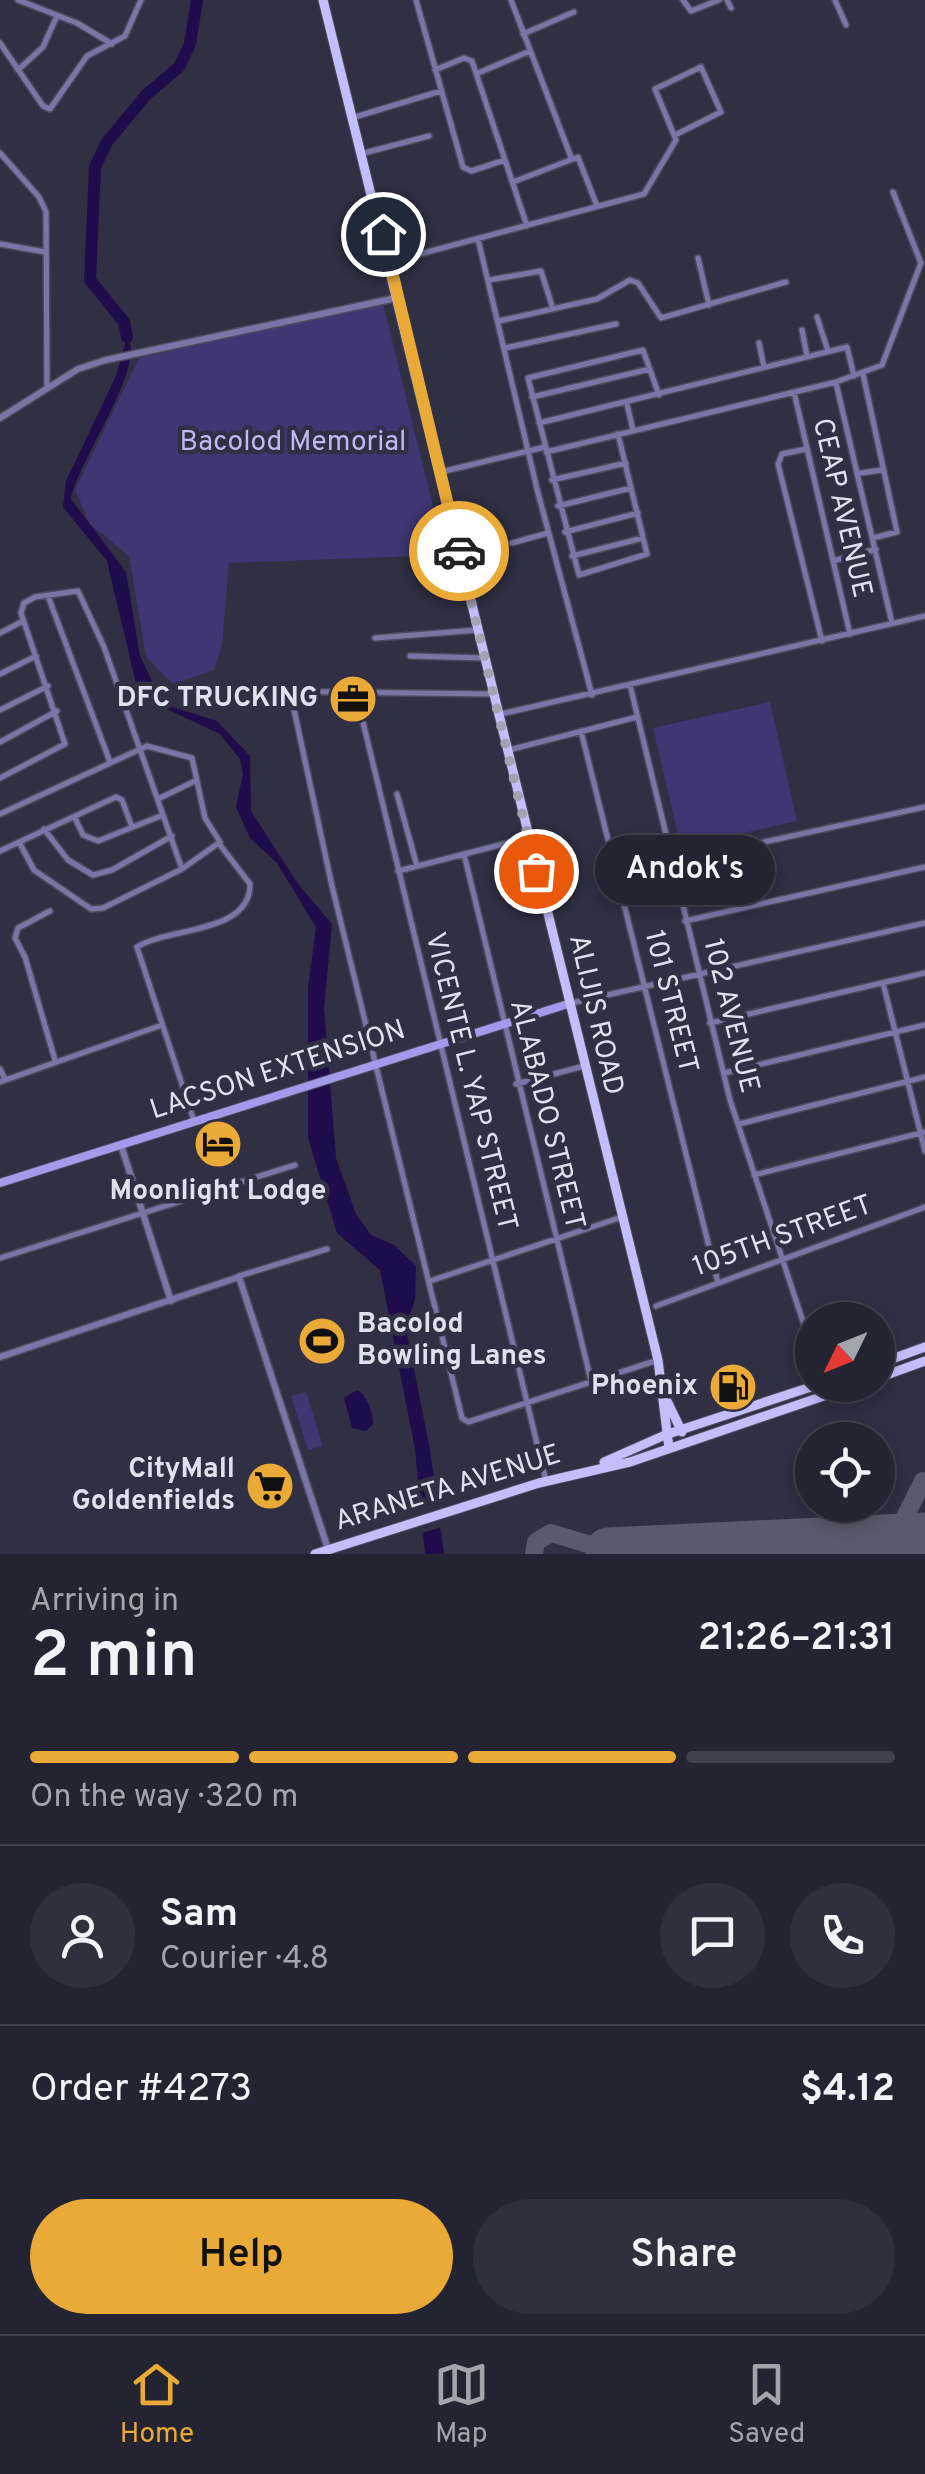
<!DOCTYPE html>
<meta charset="utf-8">
<style>
body{margin:0;font-family:Overpass,sans-serif;background:#302f3e;color:#f1f3f6;height:100vh;display:flex;flex-direction:column;font-size:38px;white-space:nowrap}
*{box-sizing:border-box;margin:0}
p{font-size:32px;color:#a3a4ac}
.icon{flex:none;width:55px;height:55px;fill:none;stroke:currentColor;stroke-width:2;stroke-linecap:round;stroke-linejoin:round}
.map{position:relative;height:1554px;overflow:hidden}
.panel{display:flex;flex-direction:column;background:#242332;flex:1}
.panel>*{flex:none}
.needle{width:65px;rotate:227deg}
.tools{position:absolute;left:795px;top:1302px;display:grid;gap:20px}
.tools a{display:grid;place-items:center;width:100px;height:100px;border-radius:50%;background:#242332;box-shadow:0 5px 15px #0003,0 0 0 2px #41404d;font-size:50px}
.pin{position:absolute;display:grid;place-items:center;width:85px;height:85px;color:#fff;margin:-42px;border:5px solid #fff;border-radius:50%;box-shadow:0 2px 10px #0007}
.courier{position:absolute;display:grid;place-items:center;width:100px;height:100px;margin:-50px;border:8px solid #eaaa38;border-radius:50%;background:#fff;color:#222;box-shadow:0 2px 12px #0007}
.bubble{position:absolute;height:70px;border-radius:35px;background:#242332;box-shadow:0 5px 15px #0003,0 0 0 2px #41404d;font-size:32px;font-weight:600;line-height:70px;text-align:center}
.head em{font-style:normal;font-weight:600}
.head div{display:flex;flex-direction:column-reverse}
.head{display:flex;align-items:center;justify-content:space-between;height:170px;padding:0 30px}
h1{font-size:65px;font-weight:600;line-height:75px}
.bar{display:grid;grid-template-columns:repeat(4,1fr);gap:15px 10px;align-content:center;height:120px;padding:0 30px}
.bar i{height:12px;border-radius:8px;background:#41404d}
.bar .on{background:#eaaa38}
.bar p{grid-column:span 4}
.line{display:flex;align-items:center;gap:25px;padding:0 30px;border-top:2px solid #41404d}
.line div{flex:1}
.round{display:grid;place-items:center;flex:none;width:105px;height:105px;border-radius:52px;background:#302f3e}
.cta{display:flex;gap:20px;margin-top:auto;padding:20px 30px}
.cta a{flex:1;height:115px;border-radius:60px;background:#eaaa38;color:#111;font-size:40px;font-weight:600;line-height:115px;text-align:center}
.cta a+a{background:#302f3e;color:#f1f3f6}
.tabs{display:flex;justify-content:space-around;align-items:center;height:140px;border-top:2px solid #41404d;background:#242332;font-size:28px;color:#a3a4ac}
.tabs a{display:grid;justify-items:center;gap:5px}
.tabs .on{color:#eaaa38}
.map>svg:first-child{display:block}
</style>
<div class="map">
<svg width="925" height="1554" viewBox="0 0 925 1554">
<rect width="100%" height="100%" fill="#302f43"/>
<path fill="#3f3673" d="M383 303 445 555 229 563 222 645 214 670 173 684 146 657 129 556 90 524 75 490 139 358Z
M770 702 797 821 681 847 653 728Z
M306 1392 323 1446 308 1450 291 1396Z"/>
<path fill="#1e0c4c" d="M127 337C148 364 76 464 71 499L126 572 140 656 163 704 217 721 250 756 251 811 298 884 332 924 324 1008 336 1158 356 1214 371 1235 394 1245 416 1266 415 1299 406 1329 430 1450 444 1554H425L415 1449 380 1270 337 1233 308 1138V988L316 927 277 863 250 838 236 807 243 774 240 759 220 734 139 696 107 561 63 507 66 481 116 376Z
M357 1390C367 1395 374 1414 373 1424L366 1431 352 1428 344 1398Z"/>
<path fill="#302f43" d="M442 1501 446 1526 419 1534 415 1509Z"/>
<g fill="none" stroke-linecap="round" stroke-linejoin="round">
<path stroke="#1e0c4c" stroke-width="12" d="M127 337 124 322 90 280 95 167 107 142 146 95 179 67 190 44 197 0"/>
<path stroke="#5a5a6c" stroke-width="18" d="M895 1537 923 1481
M534 1554 536 1542 551 1533 608 1550"/>
<path stroke="#5a5a6c" stroke-width="45" d="M608 1550 925 1535"/>
<g stroke="#4c4b5e" stroke-width="8">
<path id="minor" d="M18 0 77 23 112 44
M416 0 463 167 471 171 505 160
M511 0 571 157
M683 0 691 11 719 0
M727 0 731 8
M835 0 846 25
M523 34 574 12
M0 43 43 106 50 109 87 56 125 36 141 0
M18 70 43 47 56 18
M435 70 464 58 472 61 527 226
M478 73 530 51
M355 117 441 91
M0 153 39 197 46 212 47 388
M364 153 429 136
M513 182 578 157 597 206
M478 239 537 489 592 695
M0 244 45 252
M698 258 709 305
M390 262 644 194 676 140 655 89 701 67 721 112 675 135
M489 280 541 271 553 309
M817 317 828 351
M499 321 597 299 630 280 638 283 661 318 786 282
M802 330 807 356
M759 343 764 367
M505 348 616 324
M863 374 897 532 873 538
M836 383 892 623
M794 392 850 634
M532 397 650 369
M627 404 633 430
M539 423 847 347 854 376
M618 434 647 554 579 575 528 378 643 350 659 395
M806 449 782 454 778 464 822 641
M546 452 836 382 882 365 921 263 893 192
M441 472 545 447
M861 473 882 470
M552 480 626 463
M558 506 631 488
M565 532 638 513
M512 543 548 533
M572 556 643 538
M833 561 876 549
M48 596 110 762
M0 633 23 621
M375 638 478 630
M410 656 485 658
M0 674 36 656
M630 685 730 1100 812 1349
M255 691 493 694
M290 691 332 886 462 1418 468 1422 658 1360
M356 693 546 1481
M0 710 48 686
M501 714 925 616
M581 731 718 1283
M0 742 57 711
M509 750 637 717
M0 778 65 744 21 613 24 603 35 597 78 591 104 647 182 869
M397 794 417 866
M158 799 195 781
M0 814 147 746 192 758 205 818 220 842 182 869 103 908 91 909 34 870 19 842
M75 818 83 835 98 841 163 815
M44 829 68 860 93 875 112 870 172 836
M0 851 116 797 122 800 132 827
M464 854 592 1385
M672 862 925 807
M398 871 527 838
M50 911 18 928 15 938 25 957 55 1060
M685 921 925 867
M883 983 925 1151
M572 1003 925 923
M710 1023 925 973
M0 1069 5 1079
M724 1073 925 1025
M0 1082 162 1025
M516 1084 584 1066
M194 1121 137 947C168 927 251 934 250 884L220 845
M739 1124 925 1077
M754 1175 925 1132
M0 1258 295 1165
M239 1276 327 1249
M430 1281 622 1217
M656 1306 925 1207"/>
</g>
<g stroke="#4c4b5e" stroke-width="9">
<path id="tertiary" d="M0 418 78 369 106 360 396 298
M121 1145 171 1301
M0 1357 239 1277 328 1549"/>
</g>
<g stroke="#4c4b5e" stroke-width="10">
<path id="secondary" d="M0 1183 571 1003"/>
</g>
<g stroke="#4c4b5e" stroke-width="11">
<path id="primary" d="M323 0 658 1360 669 1448
M878 1364 925 1347
M878 1378 925 1361
M666 1399 682 1432
M604 1462 665 1435 817 1385
M315 1554 539 1483 630 1462 856 1385"/>
</g>
<use href="#minor" stroke="#7975a7" stroke-width="5"/>
<use href="#tertiary" stroke="#7975a7" stroke-width="6"/>
<use href="#secondary" stroke="#a29beb" stroke-width="8"/>
<use href="#primary" stroke="#c3bffd" stroke-width="9"/>
</g>
<g fill="none" stroke-linecap="round" stroke-linejoin="round">
<path stroke="#a3a3b2" stroke-width="10" stroke-dasharray="0 18" d="M459 551 536 871"/>
<path stroke="#eaaa38" stroke-width="12" d="M383 234 459 551"/>
</g>
<defs>
<g id="office-disc" transform="scale(2.5)"><circle r="9.5" fill="#eaaa38" stroke="#302f43"/><path d="M-6-3h4V-5.5h4V-3h4V5H-6ZM-1-4.5V-3h2v-1.5ZM-6 0V1H6V0Z" fill="#111"/></g>
<g id="hotel-disc" transform="scale(2.5)"><circle r="9.5" fill="#eaaa38" stroke="#302f43"/><path d="M-6-4.5h1.5V1H6V5H4.5V3h-9V5H-6ZM-4 0a1.8 1.8 0 1 1 3.6 0ZM.5 0V-2.5h3Q6-2.5 6 0Z" fill="#111"/></g>
<g id="stadium-disc" transform="scale(2.5)"><circle r="9.5" fill="#eaaa38" stroke="#302f43"/><path d="M0-5a6.5 5 0 1 0 0 10a6.5 5 0 1 0 0-10ZM-3.5-1.8h7v3.6h-7Z" fill="#111"/></g>
<g id="fuel-disc" transform="scale(2.5)"><circle r="9.5" fill="#eaaa38" stroke="#302f43"/><path d="M-5.5-6h7V0h2V4h1.3V-2.5L3-4.5l.8-.8L6-3V5H2.5V1h-1V6h-7ZM-4.2-4.7v3.2H.2V-4.7Z" fill="#111"/></g>
<g id="supermarket-disc" transform="scale(2.5)"><circle r="9.5" fill="#eaaa38" stroke="#302f43"/><path d="M-6-5.5h2.5l.6 2H6L4.5 2H-2.5L-4.4-4H-6ZM-1.5 3.2a1.3 1.3 0 1 0 .1 0ZM3 3.2a1.3 1.3 0 1 0 .1 0Z" fill="#111"/></g>
</defs>
<g fill-rule="evenodd">
<use href="#office-disc" x="353" y="699"/>
<use href="#hotel-disc" x="218" y="1144"/>
<use href="#stadium-disc" x="322" y="1341"/>
<use href="#fuel-disc" x="733" y="1387"/>
<use href="#supermarket-disc" x="270" y="1486"/>
</g>
<g text-anchor="middle" dominant-baseline="central" stroke-width="9" stroke-linejoin="round" paint-order="stroke">
<g font-size="28" fill="#bebaf5" stroke="#302f43">
<text x="293" y="443">Bacolod Memorial</text>
</g>
<g font-size="28" fill="#e1e1ee" stroke="#302f43">
<text transform="translate(841 508) rotate(77)">CEAP AVENUE</text>
<text transform="translate(670 1002) rotate(76)">101 STREET</text>
<text transform="translate(595 1015) rotate(77)">ALIJIS ROAD</text>
<text transform="translate(730 1016) rotate(76)">102 AVENUE</text>
<text transform="translate(278 1071) rotate(-18)">LACSON EXTENSION</text>
<text transform="translate(470 1082) rotate(76)">VICENTE L. YAP STREET</text>
<text transform="translate(546 1115) rotate(76)">ALABADO STREET</text>
<text transform="translate(783 1237) rotate(-20)">105TH STREET</text>
<text transform="translate(448 1489) rotate(-17)">ARANETA AVENUE</text>
</g>
<g font-size="28" font-weight="bold" fill="#e1e1ee" stroke="#302f43" text-anchor="end">
<text x="318" y="699">DFC TRUCKING</text>
<text x="218" y="1192" text-anchor="middle">Moonlight Lodge</text>
<text x="357" y="1325" text-anchor="start">Bacolod<tspan x="357" dy="32">Bowling Lanes</tspan></text>
<text x="698" y="1387">Phoenix</text>
<text x="235" y="1470">CityMall<tspan x="235" dy="32">Goldenfields</tspan></text>
</g>
</g>
</svg>
<div class="tools">
<a><svg class="needle" viewBox="-14 -14 28 28"><path d="M0-13l5 13h-10z" fill="#e53935"/><path d="M0 13l5-13h-10z" fill="#a3a4ac"/></svg></a>
<a><svg class="icon" aria-label="locate" viewBox="0 0 24 24"><circle cx="12" cy="12" r="6"/><path d="M12 2v4M12 18v4M2 12h4M18 12h4"/></svg></a>
</div>
<div class="pin" style="left:536px;top:871px;background:#ea580c"><svg class="icon" aria-label="bag" viewBox="0 0 24 24"><path d="M5 8h14l-1 12H6zM9 8a3 3 0 0 1 6 0"/></svg></div>
<div class="pin" style="left:383px;top:234px;background:#1f2937"><svg class="icon" aria-label="home" viewBox="0 0 24 24"><path d="M3 11l9-7 9 7M6 9v11h12V9"/></svg></div>
<div class="courier" style="left:459px;top:551px"><svg class="icon" aria-label="car" viewBox="0 0 24 24"><path d="M5 17H2v-5l4-1 3-4h7l3 4 3 1v5h-3M9 17h6M6 11h13"/><circle cx="7" cy="17" r="2"/><circle cx="17" cy="17" r="2"/></svg></div>
<div class="bubble" style="left:595px;top:835px;width:180px">Andok's</div>
</div>
<section class="panel">
<div class="head"><div><h1>2 min</h1><p>Arriving in</p></div><em>21:26–21:31</em></div>
<div class="bar"><i class="on"></i><i class="on"></i><i class="on"></i><i></i><p>On the way · 320 m</p></div>
<div class="line" style="height:180px"><a class="round"><svg class="icon" aria-label="person" viewBox="0 0 24 24"><circle cx="12" cy="8" r="4"/><path d="M4 21q1-7 8-7t8 7"/></svg></a><div><b>Sam</b><p>Courier · 4.8</p></div><a class="round"><svg class="icon" aria-label="chat" viewBox="0 0 24 24"><path d="M4 5h16v11H9l-5 4z"/></svg></a><a class="round"><svg class="icon" aria-label="phone" viewBox="0 0 24 24"><path d="M5 4h4l2 5-3 2q2 4 5 5l2-3 5 2v4C11 20 4 13 5 4z"/></svg></a></div>
<div class="line" style="height:130px"><div>Order #4273</div><b>$4.12</b></div>
<div class="cta"><a>Help</a><a>Share</a></div>
</section>
<nav class="tabs">
<a class="on"><svg class="icon" aria-label="home" viewBox="0 0 24 24"><path d="M3 11l9-7 9 7M6 9v11h12V9"/></svg>Home</a>
<a><svg class="icon" aria-label="map" viewBox="0 0 24 24"><path d="M3 6l6-2 6 2 6-2v14l-6 2-6-2-6 2zM9 4v14M15 6v14"/></svg>Map</a>
<a><svg class="icon" aria-label="saved" viewBox="0 0 24 24"><path d="M7 4h10v16l-5-4-5 4z"/></svg>Saved</a>
</nav>
